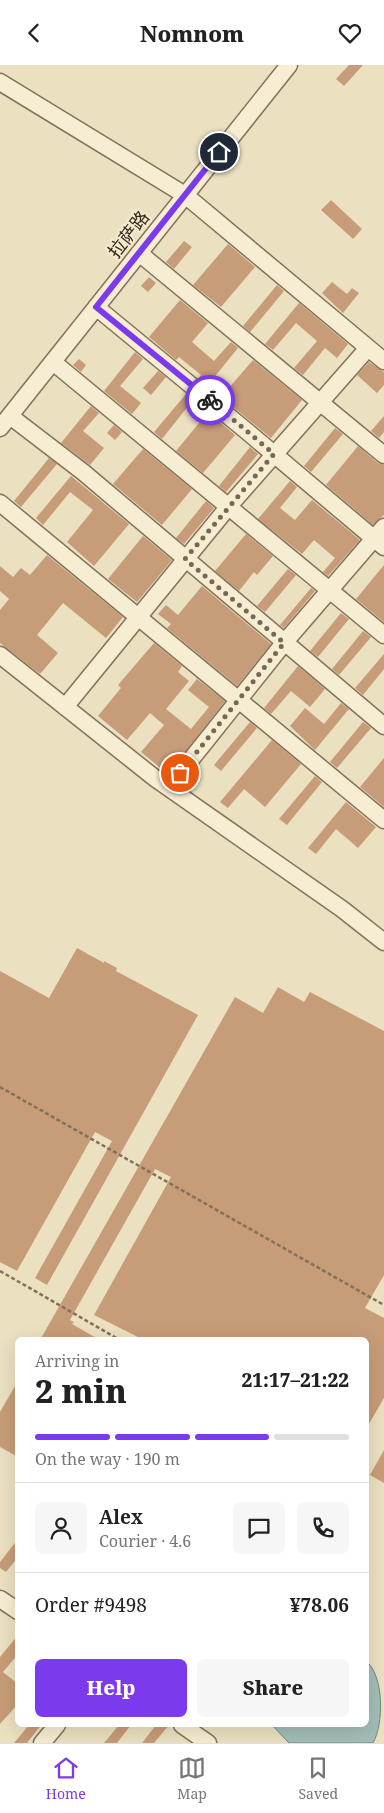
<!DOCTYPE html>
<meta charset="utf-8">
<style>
body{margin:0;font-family:"Noto Serif","Noto Sans SC",serif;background:#f6f6f6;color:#222;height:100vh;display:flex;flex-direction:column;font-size:19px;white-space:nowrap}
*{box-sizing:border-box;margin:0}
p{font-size:16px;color:#767676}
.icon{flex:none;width:28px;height:28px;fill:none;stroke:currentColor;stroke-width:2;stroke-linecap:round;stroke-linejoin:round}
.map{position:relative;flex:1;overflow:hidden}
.details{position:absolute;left:15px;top:1272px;width:354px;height:390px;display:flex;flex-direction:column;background:#fff;border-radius:8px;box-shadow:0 5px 20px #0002}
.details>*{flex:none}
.pin{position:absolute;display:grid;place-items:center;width:42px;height:42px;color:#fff;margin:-21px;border:2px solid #fff;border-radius:50%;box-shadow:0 1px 5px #0007}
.courier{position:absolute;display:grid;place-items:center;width:50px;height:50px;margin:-25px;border:4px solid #7c3aed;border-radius:50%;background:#fff;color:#222;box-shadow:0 1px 6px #0007}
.overview em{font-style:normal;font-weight:800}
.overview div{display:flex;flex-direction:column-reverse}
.overview{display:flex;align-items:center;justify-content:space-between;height:85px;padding:0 20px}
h1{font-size:32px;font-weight:800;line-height:38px}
.bar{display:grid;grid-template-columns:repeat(4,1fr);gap:8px 5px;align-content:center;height:60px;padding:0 20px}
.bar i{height:6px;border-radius:4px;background:#e0e0e0}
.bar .active{background:#7c3aed}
.bar p{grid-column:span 4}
.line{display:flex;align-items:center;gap:12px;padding:0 20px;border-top:1px solid #e0e0e0}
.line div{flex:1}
.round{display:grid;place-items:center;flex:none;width:52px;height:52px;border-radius:8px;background:#f6f6f6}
.primary-button{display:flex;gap:10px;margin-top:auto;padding:10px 20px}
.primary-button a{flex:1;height:58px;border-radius:8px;background:#7c3aed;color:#fff;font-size:20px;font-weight:800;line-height:58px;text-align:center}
.primary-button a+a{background:#f6f6f6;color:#222}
header{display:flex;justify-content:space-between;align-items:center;height:65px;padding:0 20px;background:#fff;font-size:22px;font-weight:800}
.tabs{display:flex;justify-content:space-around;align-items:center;height:70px;border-top:1px solid #e0e0e0;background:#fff;font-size:14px;color:#767676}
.tabs a{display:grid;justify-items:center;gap:2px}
.tabs .active{color:#7c3aed}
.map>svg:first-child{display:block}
</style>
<header><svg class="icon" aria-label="back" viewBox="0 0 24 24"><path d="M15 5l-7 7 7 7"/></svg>Nomnom<svg class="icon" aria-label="heart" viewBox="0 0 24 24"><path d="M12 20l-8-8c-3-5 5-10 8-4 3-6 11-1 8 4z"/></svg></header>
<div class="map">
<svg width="384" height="1678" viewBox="0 0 384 1678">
<rect width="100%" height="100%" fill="#ebe0c0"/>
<path fill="#a3bdb7" stroke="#6b8a84" d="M366 1596C384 1610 384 1659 373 1678H289L272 1660H366Z"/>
<path fill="#c79c78" d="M349 0H363L344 21 336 14Z
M331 135 362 164 353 174 321 145Z
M184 176 192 182 174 204 166 197Z
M228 179 255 202 221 242 193 220Z
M149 212 156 218 148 227 141 221Z
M332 217 347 229 352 223 359 228 343 248 322 228Z
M277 220 284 226 250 267 243 261Z
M180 235 208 258 192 277 214 296 231 277 238 283 207 321 199 314 201 310 179 292 176 295 149 272Z
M299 238 348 279 337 293 325 283 303 310 294 303 317 276 296 258 273 285 265 279Z
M135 287 143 294 120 321 141 338 132 349 104 326Z
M79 294 86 300 81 307 73 300Z
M253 295 302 335 271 373 221 332Z
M369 297 384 307V320L377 328 357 310Z
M158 306 166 312 151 330 143 323Z
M186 329 193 335 162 374 154 367Z
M91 341 99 348 83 366 104 383 90 400 61 378Z
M208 347 235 370 203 408 176 386Z
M384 351V367L379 373 371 366Z
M114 360 122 367 115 375 107 368Z
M335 363 343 369 311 407 304 401Z
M358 381 378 398 384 400V450L373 460 326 420Z
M250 382 258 389 226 427 219 421Z
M143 384 192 424 162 460 113 419Z
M49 393 57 399 21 442 14 436Z
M71 411 129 459 94 501 67 477 93 445 70 427 43 460 36 453Z
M290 416 297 422 280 443 295 455 312 435 360 475 328 511 323 507 335 493 314 475 302 489 258 454Z
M206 436 214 443 184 479 176 473Z
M246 469 273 491 257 510 254 507 239 526 215 506Z
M143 471 172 495 137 537 108 514Z
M47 490 123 552 106 573 63 538 37 570 58 588 40 609 0 578V545L9 534 0 526V501L13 512 21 503 30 510Z
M384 500V557L356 534Z
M288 504 296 510 265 547 257 541Z
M202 521 271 579 237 621 167 563 171 559 158 549 166 540 178 550Z
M311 523 315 526 284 563 280 560Z
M341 548 349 554 318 592 310 586Z
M363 566 371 572 339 610 332 604Z
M154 578 182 601 178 607 189 616 166 644 191 664 209 642 188 625 197 614 225 636 168 709 141 687 164 660 150 648 127 675 98 651 121 623 118 620Z
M384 589V604L363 630 355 623Z
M298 601 325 624 310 642 291 626 271 649 264 643Z
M341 638 349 644 315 685 290 661 305 643 324 659Z
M250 657 257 663 221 706 214 700Z
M363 657 371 663 337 703 330 697Z
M272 675 301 699 265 742 244 724 228 743 220 737Z
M384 693V742L360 722Z
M315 711 322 717 287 760 279 754Z
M346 737 376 762 358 783 336 764 316 789 308 783Z
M77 883 104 898V896L117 903 116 906 198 950 47 1220 35 1213 112 1076 95 1067 17 1206 0 1197V906L49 933Z
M278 922 304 937 310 927 384 966V1210L365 1243 384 1253V1333L366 1364V1275H144L94 1250 171 1112 155 1104 70 1255 74 1257 72 1259 100 1275H40L235 932 263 948Z
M18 1316V1392L0 1382V1347Z
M384 1385V1418L370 1410Z
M18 1474V1492L6 1507 0 1503V1497Z
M18 1570V1589L3 1607 18 1619V1639L0 1659V1592Z
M29 1660H41L27 1678H14Z
M119 1660H131L117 1678H104Z
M156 1660H169L154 1678H142Z"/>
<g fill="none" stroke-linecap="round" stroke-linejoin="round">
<g stroke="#837159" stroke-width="19">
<path id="minor" d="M0 17 185 130 384 296
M139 188 384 390
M96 242 249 368 384 482
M53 297 384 570
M10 351 83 407 384 661
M0 363 289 0
M0 438 384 755
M0 590 156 714 342 844 384 877
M65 642 229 441 368 283
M171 723 181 707 284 578 384 462
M0 1534 18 1546
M182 1660 208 1678
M42 1678 57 1660"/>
</g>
<path stroke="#837159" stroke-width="2.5" stroke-dasharray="4 2.5" stroke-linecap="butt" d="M0 1022 384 1240
M0 1206 120 1275"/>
<use href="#minor" stroke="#f6edd3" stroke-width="16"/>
</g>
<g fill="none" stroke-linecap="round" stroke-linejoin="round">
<path stroke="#736956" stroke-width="5" stroke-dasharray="0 9" d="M180 708 284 578 185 494 274 389 210 335"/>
<path stroke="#7c3aed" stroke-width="6" d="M210 335 96 242 219 87"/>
</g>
<g text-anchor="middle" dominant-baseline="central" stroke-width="4.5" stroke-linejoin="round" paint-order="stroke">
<g font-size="18" fill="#33291d" stroke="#f3eacf">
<text transform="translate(128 169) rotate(-52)">拉萨路</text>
</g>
</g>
</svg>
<div class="pin" style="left:180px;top:708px;background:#ea580c"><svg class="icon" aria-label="bag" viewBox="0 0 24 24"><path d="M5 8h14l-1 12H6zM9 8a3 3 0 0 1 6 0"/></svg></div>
<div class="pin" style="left:219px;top:87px;background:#1f2937"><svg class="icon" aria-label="home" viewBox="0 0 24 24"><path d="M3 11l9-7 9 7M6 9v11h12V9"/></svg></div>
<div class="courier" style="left:210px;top:335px"><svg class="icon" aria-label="bike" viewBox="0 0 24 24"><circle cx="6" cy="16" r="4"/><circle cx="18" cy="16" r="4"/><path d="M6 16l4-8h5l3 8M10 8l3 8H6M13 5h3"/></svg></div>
<section class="details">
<div class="overview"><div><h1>2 min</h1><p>Arriving in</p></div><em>21:17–21:22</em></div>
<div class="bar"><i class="active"></i><i class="active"></i><i class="active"></i><i></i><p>On the way · 190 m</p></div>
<div class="line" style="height:90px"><a class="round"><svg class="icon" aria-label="person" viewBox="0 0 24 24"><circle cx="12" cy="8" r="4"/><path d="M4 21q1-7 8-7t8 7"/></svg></a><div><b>Alex</b><p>Courier · 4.6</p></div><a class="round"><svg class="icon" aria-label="chat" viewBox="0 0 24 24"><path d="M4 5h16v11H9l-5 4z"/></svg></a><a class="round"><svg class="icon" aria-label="phone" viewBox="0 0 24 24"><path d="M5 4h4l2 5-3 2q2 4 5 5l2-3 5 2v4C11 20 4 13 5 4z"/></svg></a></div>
<div class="line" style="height:65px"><div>Order #9498</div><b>¥78.06</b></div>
<div class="primary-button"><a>Help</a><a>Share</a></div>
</section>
</div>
<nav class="tabs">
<a class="active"><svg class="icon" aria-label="home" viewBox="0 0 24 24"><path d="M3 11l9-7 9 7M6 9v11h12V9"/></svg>Home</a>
<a><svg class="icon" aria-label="map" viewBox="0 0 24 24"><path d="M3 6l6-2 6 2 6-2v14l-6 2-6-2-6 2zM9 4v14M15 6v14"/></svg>Map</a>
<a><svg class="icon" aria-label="saved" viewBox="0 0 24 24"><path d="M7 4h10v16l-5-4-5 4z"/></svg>Saved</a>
</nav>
